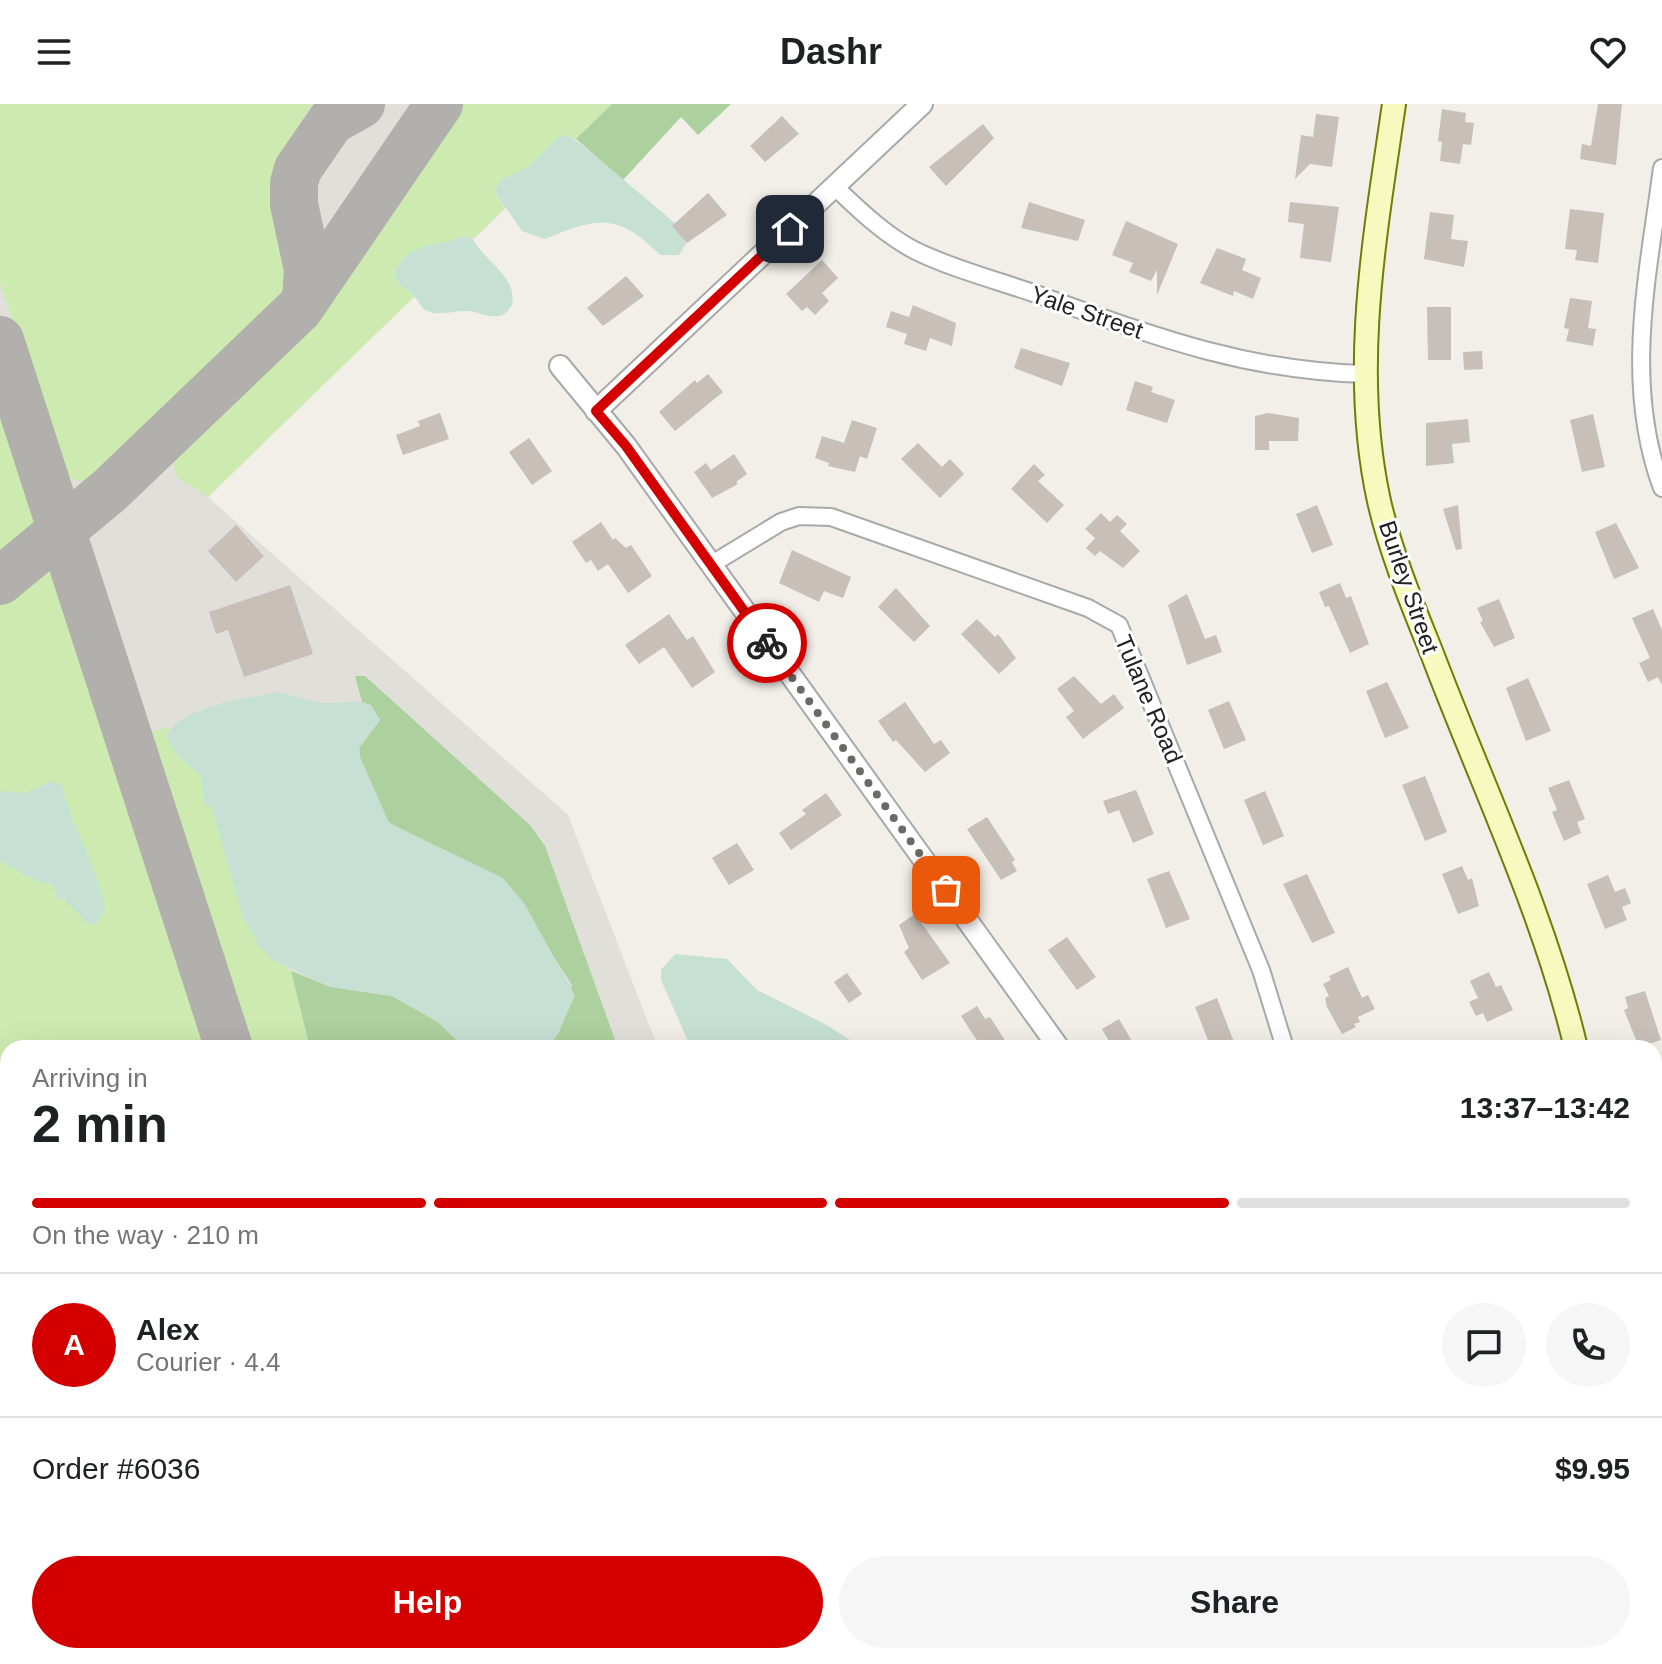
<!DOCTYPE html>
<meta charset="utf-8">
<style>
body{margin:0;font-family:Helvetica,sans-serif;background:#f6f6f6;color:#202124;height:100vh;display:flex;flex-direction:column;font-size:30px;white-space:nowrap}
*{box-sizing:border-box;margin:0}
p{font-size:26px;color:#757577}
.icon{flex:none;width:44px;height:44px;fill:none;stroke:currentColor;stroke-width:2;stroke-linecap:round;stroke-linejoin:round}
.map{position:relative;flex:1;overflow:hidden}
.panel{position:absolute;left:0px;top:936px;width:1662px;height:624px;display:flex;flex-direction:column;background:#fff;border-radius:24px 24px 0 0;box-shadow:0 8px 32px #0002}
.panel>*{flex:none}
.pin{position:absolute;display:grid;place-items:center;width:68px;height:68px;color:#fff;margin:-34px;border-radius:16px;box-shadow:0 4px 12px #0006}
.courier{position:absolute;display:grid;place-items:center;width:80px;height:80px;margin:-40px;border:6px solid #d40000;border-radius:50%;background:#fff;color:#222;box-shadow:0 2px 10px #0007}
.summary em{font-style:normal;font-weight:600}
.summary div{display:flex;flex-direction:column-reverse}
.summary{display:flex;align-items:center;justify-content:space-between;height:136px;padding:0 32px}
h1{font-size:52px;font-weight:600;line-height:60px}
.bar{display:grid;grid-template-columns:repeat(4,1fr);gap:12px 8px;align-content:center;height:96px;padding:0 32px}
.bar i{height:10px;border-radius:6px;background:#e0e0e0}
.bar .active{background:#d40000}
.bar p{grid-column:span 4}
.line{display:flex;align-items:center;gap:20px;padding:0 32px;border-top:2px solid #e0e0e0}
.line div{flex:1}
.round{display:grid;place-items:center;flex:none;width:84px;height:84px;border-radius:42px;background:#f6f6f6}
.cta{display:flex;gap:16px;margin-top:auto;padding:16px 32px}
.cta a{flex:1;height:92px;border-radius:48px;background:#d40000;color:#fff;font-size:32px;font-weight:600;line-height:92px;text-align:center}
.cta a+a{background:#f6f6f6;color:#202124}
header{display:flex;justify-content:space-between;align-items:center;height:104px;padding:0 32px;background:#fff;font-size:36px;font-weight:600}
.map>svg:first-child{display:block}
</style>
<header><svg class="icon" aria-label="menu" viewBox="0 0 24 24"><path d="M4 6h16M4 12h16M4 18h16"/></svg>Dashr<svg class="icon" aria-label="heart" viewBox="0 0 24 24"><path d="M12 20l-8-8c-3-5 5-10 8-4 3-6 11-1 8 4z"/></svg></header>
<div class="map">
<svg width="1662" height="1560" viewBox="0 0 1662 1560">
<rect width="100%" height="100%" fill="#f2efe9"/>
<path fill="#e1dfda" d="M0 0H612L208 393 568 711 658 944H8V1552H865L868 1560H0Z"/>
<path fill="#cdebb0" d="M0 0H312L275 57 299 165 298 182 116 364 92 378 73 376 60 362 0 180Z
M457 0H612L576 35 565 31 528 63 501 76 494 87 504 105 475 134 463 132 398 179 415 192 208 393 178 374 171 354 311 214Z
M0 279 38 407C34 432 19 443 0 457Z
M45 467 58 474 65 485 212 944H8V1443L0 1418V494L36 468Z
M169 623 167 633 177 651 201 672 205 700 212 703 243 813 259 841 291 867 310 944H249L145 629Z
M8 1515V1552H175L178 1560H0V1518Z"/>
<path fill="#add19e" d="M612 0H731L698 31 681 13 623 76 576 35Z
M355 572H365L530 721 545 742 618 944H547L558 930 572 881 503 775 408 729 390 719 383 711 360 653 359 644 380 616 371 602 362 598Z
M291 867 331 883 392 892 438 918 465 944H310Z"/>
<path fill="#c6e0d4" d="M565 31 580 39 683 126 686 140 679 151H660C619 109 597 113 545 135L522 127 494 87 501 76 528 63 558 33Z
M463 132 473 135C484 157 518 173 512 201 508 207 505 211 498 212 488 214 477 207 467 207 455 206 442 212 430 208 420 205 420 198 413 191 404 182 390 178 398 162 413 136 442 143 463 132Z
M279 588 320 599 362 598 371 601 380 616 359 644 360 653 389 719 503 774 524 799 575 891 558 930 547 944H465L438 918 392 892 330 883 273 856 258 841 243 813 212 704 205 700 201 672 177 651 166 633C176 603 250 594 279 588Z
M53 677 62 681C72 725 98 762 105 806L97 819 89 821 65 796 57 794 52 780 36 777 0 757V687L24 689Z
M675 850 727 855 757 886 823 919 863 944H691L661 876V866Z
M1662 1504V1560H1552L1567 1552H1654V1508Z"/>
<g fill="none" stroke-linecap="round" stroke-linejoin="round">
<path stroke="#b1b0ac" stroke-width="48" d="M306 195 308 166 294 100V79L298 65 331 17 361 0
M0 236 229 944
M0 477 109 387 299 205 439 0
M0 1497 8 1494
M425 1552 428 1560"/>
</g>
<path fill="#c7bfb8" d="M1598 0H1622L1616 61 1580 55 1582 40 1591 42Z
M1442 5 1466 9 1465 18 1474 19 1471 41 1463 40 1460 60 1440 57 1442 38 1438 37Z
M1316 10 1339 13 1332 63 1310 60 1295 75 1301 31 1313 33Z
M782 12 799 30 765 58 750 42Z
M983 20 994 34 946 82 929 63Z
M708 89 727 111 687 139 672 122Z
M1029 98 1085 116 1078 137 1021 124Z
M1290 98 1339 103 1331 158 1300 154 1304 120 1288 118Z
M1570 105 1604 109 1598 159 1575 156 1577 146 1565 145Z
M1430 108 1454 111 1451 135 1468 137 1464 163 1424 155Z
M1126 117 1178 140 1157 191V166L1151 177 1129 168 1133 159 1112 151Z
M1217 144 1246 155 1242 166 1261 174 1253 195 1234 187 1233 192 1200 179Z
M822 156 838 174 822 189 829 197 815 211 807 203 802 207 786 190Z
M626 172 644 192 603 222 587 204Z
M1570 194 1592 197 1588 224 1596 225 1593 242 1566 237 1569 225 1564 224Z
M913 201 956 219 952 242 930 234 926 247 904 240 907 230 886 223 891 207 909 213Z
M1427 203H1451V256H1428Z
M1021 244 1070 259 1062 282 1014 264Z
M1482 247 1483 265 1464 266 1463 248Z
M708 270 723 288 675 327 659 308 695 276 697 279Z
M1135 277 1153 283 1151 288 1175 296 1167 319 1126 306Z
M440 309 449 335 403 351 396 331 420 322 418 317Z
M1268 309 1299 314 1298 337H1269V346H1255V312Z
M1593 310 1605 363 1582 368 1570 316Z
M1468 315 1470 338 1452 340 1454 359 1426 362V319Z
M852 316 877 324 867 355 860 352 855 368 828 362 829 359 815 354 822 332 844 339Z
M529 334 552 367 532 381 509 348Z
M918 339 942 363 950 355 964 370 940 394 901 355Z
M734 350 747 370 736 378 738 380 712 394 694 368 706 359 711 366Z
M1034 360 1045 371 1038 377 1064 401 1047 419 1011 385Z
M1317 401 1333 441 1312 449 1296 410Z
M1458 401 1462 445 1456 446 1443 405Z
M1101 409 1110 418 1117 411 1127 420 1120 427 1140 447 1123 464 1100 447 1095 452 1086 444 1095 434 1085 425Z
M601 418 613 436 615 434 626 444 631 441 652 472 628 489 608 460 598 467 591 456 586 459 572 438Z
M1616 419 1639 464 1614 475 1595 428Z
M236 421 264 452 236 478 208 447Z
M792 446 851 473 843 494 824 487 819 498 779 479Z
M1340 479 1346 494 1351 492 1369 540 1350 549 1329 502 1325 503 1319 488Z
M290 481 313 550 244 573 228 526 216 530 209 508Z
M896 484 930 522 914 538 878 503Z
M1187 490 1205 535 1216 531 1222 548 1187 561 1168 501Z
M1499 495 1515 534 1494 543 1480 518 1483 517 1477 504Z
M1653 505 1662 526V581L1658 573 1648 578 1639 559 1650 554 1632 514Z
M669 510 687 536 693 532 715 568 692 584 664 543 639 560 625 541Z
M977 515 995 533 998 530 1016 554 999 570 961 530Z
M1074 572 1101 600 1114 590 1124 604 1083 635 1066 613 1074 607 1057 585Z
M1528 574 1551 627 1526 637 1506 584Z
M1387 578 1409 624 1385 634 1366 587Z
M1229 597 1246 636 1224 645 1208 606Z
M905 598 934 640 941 636 950 649 925 668 896 636 893 638 878 617Z
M1425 672 1447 728 1425 737 1402 681Z
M1569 676 1585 715 1577 718 1581 729 1564 737 1552 708 1557 706 1548 684Z
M1136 686 1154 730 1133 739 1119 706 1108 710 1103 697Z
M1265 687 1284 732 1263 741 1244 696Z
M826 689 842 711 791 746 779 729 806 710 802 706Z
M987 713 1015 756 1012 758 1017 767 1001 776 967 725Z
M737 739 754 766 729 781 712 754Z
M1462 762 1468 776 1472 774 1479 802 1458 810 1442 770Z
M1169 767 1190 815 1166 824 1147 775Z
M1307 770 1335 829 1312 839 1283 780Z
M1608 771 1615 788 1625 784 1631 799 1622 803 1627 816 1605 825 1587 780Z
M915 810 950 859 922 876 904 848 909 844 899 821Z
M1067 833 1096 873 1077 886 1048 846Z
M1348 863 1362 894 1368 891 1375 905 1358 913 1360 918 1354 920 1356 923 1342 930 1327 903 1325 894 1329 892 1323 880 1331 876 1329 872Z
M1489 868 1496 883 1501 881 1513 906 1487 918 1483 909 1476 912 1469 898 1478 894 1470 877Z
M847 869 862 890 849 899 834 878Z
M1645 887 1661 936 1639 943 1624 906 1628 904 1625 893Z
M1217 894 1234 938 1211 944 1195 903Z
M977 902 985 915 990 913 1010 944H982L961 912Z
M1119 915 1136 944H1113L1102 925Z"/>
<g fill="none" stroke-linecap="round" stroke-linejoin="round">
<g stroke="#a9a9a9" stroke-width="20">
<path id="minor" d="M1662 64C1648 171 1623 279 1662 384
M835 83C858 105 886 132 916 147 953 165 996 176 1036 190 1148 230 1243 267 1365 270
M712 460 781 418 799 412 831 413 1088 504 1119 521 1261 866 1285 944
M1654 1320 1662 1322"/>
</g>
<g stroke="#a9a9a9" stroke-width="24">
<path id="tertiary" d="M560 262 626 342 1059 944
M596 307 922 0"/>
</g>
<g stroke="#707d05" stroke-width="26">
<path id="secondary" d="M1394 0C1375 132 1350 265 1379 397 1391 450 1413 502 1433 552 1482 681 1544 809 1576 944
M1487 1552 1493 1560"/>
</g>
<use href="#minor" stroke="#fff" stroke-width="16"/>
<use href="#tertiary" stroke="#fff" stroke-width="20"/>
<use href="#secondary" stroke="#f7fabf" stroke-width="22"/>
</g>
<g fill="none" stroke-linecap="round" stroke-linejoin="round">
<path stroke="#6b6a68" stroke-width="8" stroke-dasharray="0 14.4" d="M767 539 946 786"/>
<path stroke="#d40000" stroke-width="10" d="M767 539 626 342 596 307 790 125"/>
</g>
<g text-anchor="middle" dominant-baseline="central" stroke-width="6" stroke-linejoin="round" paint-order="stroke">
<g font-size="24" fill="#222" stroke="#fff">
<text transform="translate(1087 208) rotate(19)">Yale Street</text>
<text transform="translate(1409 483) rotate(71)">Burley Street</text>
<text transform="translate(1149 595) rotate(67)">Tulane Road</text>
</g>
</g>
</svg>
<div class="pin" style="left:946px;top:786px;background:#ea580c"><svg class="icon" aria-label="bag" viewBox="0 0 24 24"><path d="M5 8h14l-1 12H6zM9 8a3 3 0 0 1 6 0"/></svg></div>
<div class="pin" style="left:790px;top:125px;background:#1f2937"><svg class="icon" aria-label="home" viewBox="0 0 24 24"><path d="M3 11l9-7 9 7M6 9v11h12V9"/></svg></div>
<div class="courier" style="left:767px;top:539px"><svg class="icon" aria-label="bike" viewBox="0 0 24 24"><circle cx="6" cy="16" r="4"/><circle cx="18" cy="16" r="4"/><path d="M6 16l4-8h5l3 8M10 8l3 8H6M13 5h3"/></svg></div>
<section class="panel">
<div class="summary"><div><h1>2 min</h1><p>Arriving in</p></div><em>13:37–13:42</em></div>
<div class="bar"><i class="active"></i><i class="active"></i><i class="active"></i><i></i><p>On the way · 210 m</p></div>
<div class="line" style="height:144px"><b class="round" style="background:#d40000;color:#fff">A</b><div><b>Alex</b><p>Courier · 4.4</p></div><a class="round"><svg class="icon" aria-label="chat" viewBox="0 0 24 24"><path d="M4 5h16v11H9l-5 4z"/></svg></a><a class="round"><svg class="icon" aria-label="phone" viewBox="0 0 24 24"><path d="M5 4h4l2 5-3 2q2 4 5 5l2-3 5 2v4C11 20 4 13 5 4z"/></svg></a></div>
<div class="line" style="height:104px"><div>Order #6036</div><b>$9.95</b></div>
<div class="cta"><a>Help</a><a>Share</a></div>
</section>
</div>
